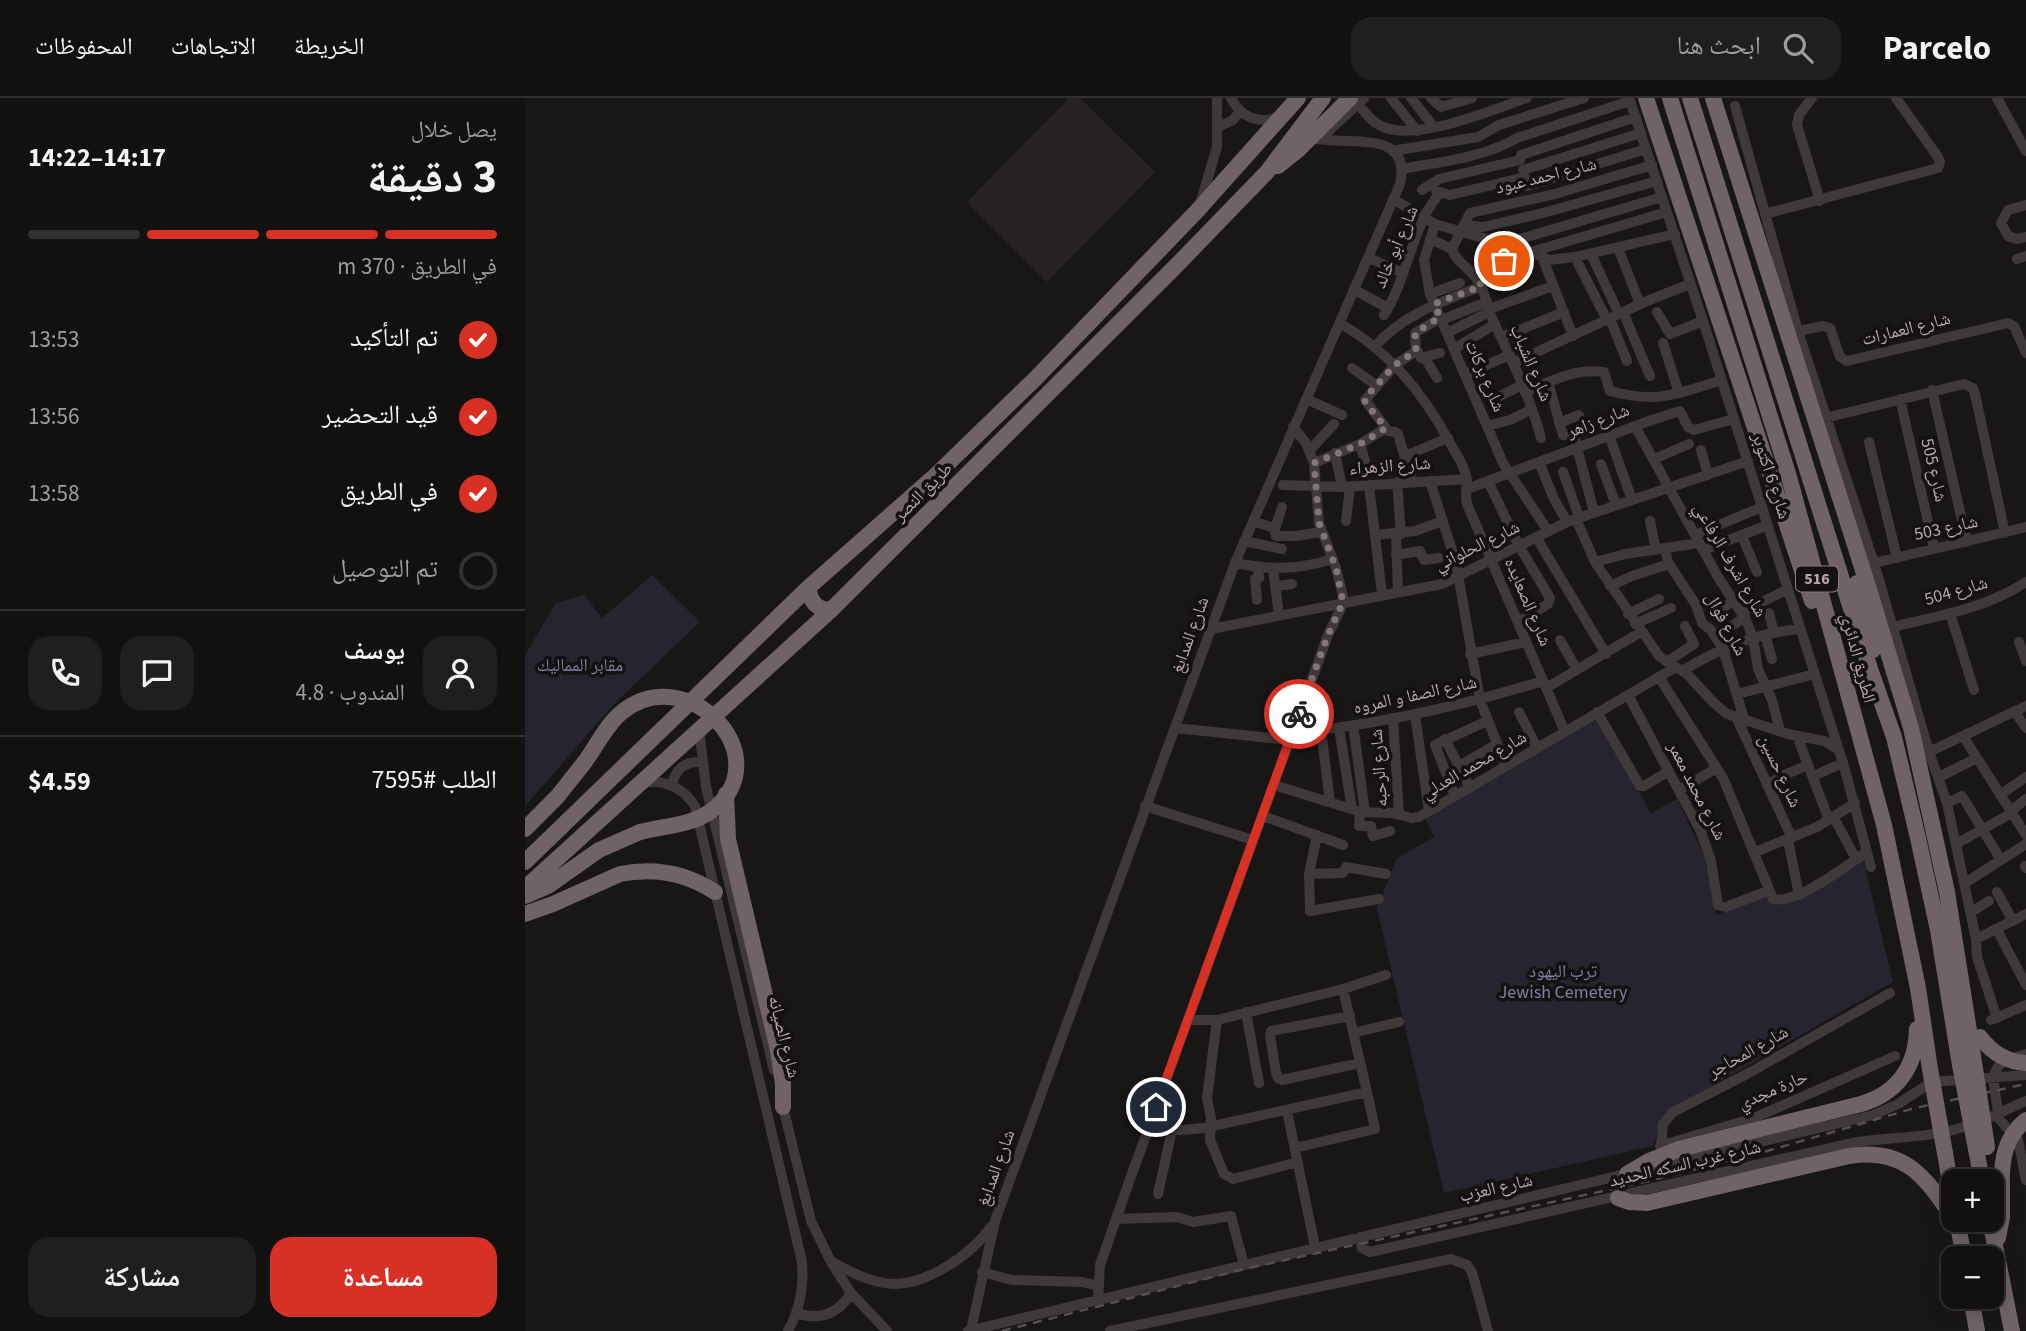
<!DOCTYPE html>
<html lang="ar">
<meta charset="utf-8">
<style>
body{margin:0;font-family:"Source Sans 3","Noto Naskh Arabic",sans-serif;background:#201f1e;color:#f1f3f6;direction:rtl;height:100vh;display:flex;flex-direction:column;font-size:26px;white-space:nowrap}
*{box-sizing:border-box;margin:0}
p{font-size:23px;color:#9d9d9f}
.icon{flex:none;width:38px;height:38px;fill:none;stroke:currentColor;stroke-width:2;stroke-linecap:round;stroke-linejoin:round}
.map{position:relative;flex:1;overflow:hidden;direction:ltr}
.details{display:flex;flex-direction:column;background:#131110;width:525px}
.details>*{flex:none}
.controls{position:absolute;left:1416px;top:1071px;display:grid;gap:14px}
.controls a{display:grid;place-items:center;width:63px;height:63px;border-radius:14px;background:#131110;box-shadow:0 4px 18px #0003,0 0 0 2px #323130;font-size:35px}
.pin{position:absolute;display:grid;place-items:center;width:60px;height:60px;color:#fff;margin:-30px;border:4px solid #fff;border-radius:50%;box-shadow:0 2px 7px #0007}
.courier{position:absolute;display:grid;place-items:center;width:70px;height:70px;margin:-35px;border:5px solid #d93025;border-radius:50%;background:#fff;color:#222;box-shadow:0 2px 9px #0007}
.summary em{font-style:normal;font-weight:700}
.summary div{display:flex;flex-direction:column-reverse}
.summary{display:flex;align-items:center;justify-content:space-between;height:119px;padding:0 28px}
h1{font-size:46px;font-weight:700;line-height:52px}
.bar{display:grid;grid-template-columns:repeat(4,1fr);gap:10px 7px;align-content:center;height:84px;padding:0 28px}
.bar i{height:9px;border-radius:5px;background:#323130}
.bar .current{background:#d93025}
.bar p{grid-column:span 4}
.line{display:flex;align-items:center;gap:18px;padding:0 28px;border-top:2px solid #323130}
.line div{flex:1}
.round{display:grid;place-items:center;flex:none;width:74px;height:74px;border-radius:21px;background:#201f1e}
ol{padding:0 28px;list-style:none}
li{display:flex;align-items:center;gap:21px;height:77px}
li p{margin-inline-start:auto}
li .icon{padding:7px;border-radius:50%;background:#d93025;color:#fff;stroke-width:4}
li:last-child{color:#9d9d9f}
li i{width:38px;height:38px;border:4px solid #323130;border-radius:50%}
.cta{display:flex;gap:14px;margin-top:auto;padding:14px 28px}
.cta a{flex:1;height:80px;border-radius:21px;background:#d93025;color:#fff;font-size:28px;font-weight:700;line-height:80px;text-align:center}
.cta a+a{background:#201f1e;color:#f1f3f6}
header{display:flex;align-items:center;gap:42px;box-sizing:border-box;height:98px;padding:0 35px;background:#131110;border-bottom:2px solid #323130}
header strong{font-size:33px}
nav{display:flex;gap:38px;margin-inline-start:auto;font-size:24px}
.search{width:490px;height:63px;background:#201f1e;display:flex;align-items:center;gap:18px;box-sizing:border-box;padding:0 24px;border-radius:21px;color:#9d9d9f;font-size:26px}
main{display:flex;flex:1;min-height:0}
.map>svg:first-child{display:block}
</style>
<header>
<strong>Parcelo</strong>
<div class="search"><svg class="icon" aria-label="search" viewBox="0 0 24 24"><circle cx="10" cy="10" r="6"/><path d="M15 15l6 6"/></svg>ابحث هنا</div>
<nav><a>الخريطة</a><a>الاتجاهات</a><a>المحفوظات</a></nav>
</header>
<main>
<div class="map">
<svg width="1501" height="1233" viewBox="0 0 1501 1233">
<rect width="100%" height="100%" fill="#191716"/>
<path fill="#262322" d="M544 0H555L630 74 522 184 442 104Z"/>
<path fill="#26242e" d="M127 477 175 524 89 606 0 708V557L31 505 59 497 77 520Z
M1072 620 1126 715 1152 701 1182 764 1191 817 1241 799 1247 807 1274 799 1338 761 1368 884 1140 1015 1128 1048 919 1095 852 811 872 760 909 739 900 720Z"/>
<g fill="none" stroke-linecap="round" stroke-linejoin="round">
<path stroke="#403939" stroke-width="10" d="M706 0C716 20 735 27 755 18
M866 0 892 33
M886 0 909 29
M906 0 916 9 947 0
M1104 0 1178 223 1318 665 1346 769
M1287 0 1274 17 1272 27 1295 103
M1472 0 1501 53
M833 6C840 14 846 24 856 28 891 45 966 12 1002 0
M1210 8 1273 233 1349 465 1404 654 1422 705 1451 841 1501 816
M693 29 708 22 715 13
M795 41 839 0
M867 53 953 39 974 27 1059 0
M995 62 996 57 1111 19
M876 71C915 64 958 60 992 40L1105 3
M998 72 1116 35
M1002 88 1121 51
M897 92 914 81 995 62
M911 93 925 97 1000 79
M868 101 910 126 1006 154 1024 162 1050 159 1150 136
M676 103 692 49V0
M1501 107 1483 112 1476 125 1483 138 1492 141 1501 139
M1240 116 1413 70 1415 64 1413 59 1371 0
M910 126 899 162 905 196 978 365 1023 433
M939 127 958 129 1018 115 1132 83
M905 141 927 151
M978 146 1137 99
M1093 150 1115 206
M1006 154 1142 114
M1066 156 1094 216
M1050 159 1082 222
M844 160 878 175
M1018 161 1048 238
M1492 161 1501 158
M955 185C976 174 978 171 982 147
M830 192 863 210
M905 196 935 185
M964 211 1028 188
M1098 214 1125 278
M1132 214 1145 236 1178 223
M859 217C882 182 888 125 915 95
M1085 221 1102 263
M916 222 962 204
M816 226C864 253 899 296 925 345 930 354 937 364 940 374 944 385 939 395 942 406L1040 634
M1273 233 1298 228 1305 230 1315 259 1322 263 1483 225 1489 228 1501 255
M922 235 964 214
M977 239 1039 214
M1138 245 1154 295
M849 249C879 216 916 204 957 188
M929 251 970 226
M892 252 896 260H900L912 280
M899 259 915 255
M988 265 1122 203 1165 186
M827 270 851 287
M940 276 985 257
M1023 284 1038 337 1049 338 1069 414
M1407 292 1442 444
M1000 294C1026 283 1050 270 1079 274L1085 293C1132 306 1152 296 1197 282
M975 298 997 287
M781 301 817 317
M1375 301 1409 450
M1300 320 1439 286 1448 290 1450 296 1480 435
M1034 325 1054 317
M962 328 985 322 1007 311
M1110 328 1193 479 1221 522 1228 540 1233 571 1247 602 1255 633
M1084 337 1107 402
M1016 340C1005 298 985 259 967 220 961 208 961 195 954 184 948 172 929 163 927 151L945 115 1030 96 1127 67
M1344 344 1372 460
M835 346 842 370
M785 352 809 326
M1176 352 1183 377
M810 355 817 389
M880 358 923 340
M1129 361 1164 346
M1014 364 1029 401 1042 424
M789 365 835 346 861 330
M1076 366 1091 407
M1038 374 1054 419
M905 383 931 465 955 602 981 668
M963 383 994 448 1025 500 1023 506 993 524
M872 384 876 436
M887 384 873 336 870 334 863 333 840 302 870 267 891 253 890 235 915 220
M758 387 817 389 942 381
M844 387 857 496
M942 391 1124 323 1155 313 1163 329 1169 332 1209 321
M1051 421 1070 464 1134 558 1162 576 1189 605 1202 616 1263 636 1299 643 1314 652
M728 423 749 430 751 438H771L796 434
M821 423 825 389
M1125 423 1131 452
M750 431 757 409
M850 437 890 433 918 423
M871 437 873 494
M1170 437 1237 409
M1217 438 1232 474
M1011 439 1081 556
M719 443 757 451
M1140 451 1143 464 1171 507 1177 525 1186 532 1198 551 1220 624
M1178 452 1243 427
M871 457 895 453 899 462 914 460
M1070 464 1100 456 1174 445
M710 465C744 472 774 472 807 461
M1349 465 1501 429
M748 471 754 517
M751 488 767 486
M1085 488 1107 478 1144 466
M732 502 730 481 734 480 733 469
M1217 514 1263 491
M1192 515 1208 502
M1244 515 1249 535
M1425 515 1449 592
M1103 516 1134 501
M1110 526 1146 510
M1207 528 1220 519
M1367 529C1413 518 1460 511 1501 484
M686 531 917 486 1042 424 1223 363
M1240 537 1247 561
M1035 542 1052 572
M1494 544 1501 563
M945 556 1001 544
M1142 564 1169 546 1160 528
M1157 573C1193 551 1233 534 1276 531
M1134 579 1198 680 1248 801C1271 807 1322 767 1342 754
M1021 590 1116 534
M1212 596 1290 576
M1103 597 1176 734 1186 763 1193 807 1201 809 1243 793
M994 614 1012 650
M1072 614 1115 688H1119L1144 673
M1490 614 1501 630
M890 617 904 713
M868 620 874 717
M1212 621 1267 740
M828 627 840 714
M174 630 181 689 249 972
M650 630 765 642
M814 630 827 711
M796 632 805 704
M768 635C853 627 936 608 1018 583
M1272 638 1304 722
M1438 638 1501 737
M920 641 945 690
M1404 654 1501 608
M934 668 972 646
M1288 678 1318 665
M1414 679 1452 660
M117 685C139 681 157 689 170 708L277 1164C279 1188 275 1211 263 1233
M147 687C150 671 160 663 176 664
M749 687 836 714 867 715 887 720 894 719 1151 569
M1242 687 1257 678 1283 667
M1154 692 1192 670
M1475 697 1501 679
M930 698 910 647 962 623
M1422 705 1437 698 1476 762
M620 708 728 742
M1486 713 1501 701
M835 714 834 728H846L848 738 865 733
M738 718 818 747
M1309 720 1331 761
M792 737 784 776 785 813 854 801
M1263 742 1274 797
M1431 746 1487 715
M1230 754 1292 729 1330 705
M1500 768 1501 770
M784 776 818 775 821 769 861 776
M1440 785 1501 746
M1472 794 1488 823
M1446 814 1464 803
M1472 832 1501 887
M1451 841 1452 859 1472 920
M721 914 734 985
M825 918 746 933 745 937 751 975 753 980 757 982 835 965
M663 922H692L818 891
M692 922 682 1000 686 1020 685 1042 699 1076 708 1081 773 1064
M1466 922 1501 907
M828 935 874 924
M1501 956 1479 963 1472 970 1468 979 1474 1021 1493 1042 1501 1082
M257 1005 286 1123 306 1164 326 1195 362 1233
M762 1013 790 1149
M623 1030 656 1032 679 1030 842 994 818 891 861 877
M1135 1048 1229 1020 1370 958
M770 1050 850 1031 842 994
M1135 1062 1138 1026 1148 1014 1222 976 1365 895
M633 1096 647 1032
M591 1121 652 1119 668 1124 706 1118 719 1167
M835 1139 837 1150 845 1154 1332 1044C1367 1039 1402 1040 1435 1030 1459 1024 1479 1012 1501 1003
M307 1164C351 1188 376 1196 421 1169 439 1158 454 1146 466 1129
M457 1174 487 1182 557 1184 574 1188
M573 1202 575 1167 604 1084 803 537 816 510 818 498 811 470 794 425 789 365 781 345 768 329
M271 1215C295 1223 313 1216 326 1195
M446 1232 470 1123 710 465 875 86C884 45 852 44 823 43 810 43 797 41 784 41
M443 1233 1348 1017 1373 1006 1407 984 1501 977
M585 1233 926 1161 942 1167 947 1174 963 1233"/>
<path stroke="#706365" stroke-width="16" d="M1121 0 1287 503
M1145 0 1264 379 1359 727 1393 890 1405 971
M1165 0 1346 574 1369 639 1393 740 1413 832 1435 967
M1188 0 1342 485 1386 630 1422 794 1449 964
M753 68 773 52 825 0
M1332 485 1348 552
M284 489C284 503 292 512 306 512
M201 696 203 741 253 952 258 986V1009
M0 731 32 699 59 665
M0 764 284 489 411 377 511 280 672 113 773 0
M0 790 306 512 648 171 742 74 798 0
M0 798 23 788 74 752 115 734
M0 816 28 806 95 776C129 769 161 775 190 794
M1451 1051 1457 1083
M1420 1055 1428 1102
M1102 1076 1124 1063 1154 1051 1336 1006C1373 995 1391 968 1392 931
M1093 1100 1104 1104 1122 1105 1324 1058C1379 1049 1400 1078 1428 1120
M1432 1122 1439 1160
M1465 1122 1487 1233
M1473 1140 1477 1119V1088
M1446 1199 1452 1233"/>
<path stroke="#574e4f" stroke-width="2.5" stroke-dasharray="9 7" stroke-linecap="butt" d="M477 1233 719 1171 1124 1083 1242 1053 1390 1010 1501 986"/>
<path stroke="#706365" stroke-width="16" d="M59 665C71 649 81 627 97 614 163 561 257 660 186 713 166 728 138 728 115 734
M1455 939C1467 955 1481 964 1501 965
M1449 964 1462 1049
M1435 967 1451 1051
M1405 971 1420 1055
M1477 1088C1476 1062 1480 1039 1501 1022"/>
</g>
<g fill="none" stroke-linecap="round" stroke-linejoin="round">
<path stroke="#827577" stroke-width="7" stroke-dasharray="0 12.6" d="M774 616 803 537 818 504 811 470 794 425 789 365 835 346 861 330 840 304V300L870 267 891 253 890 235 915 219 909 206 957 188 955 185 971 176 979 163"/>
<path stroke="#d93025" stroke-width="9" d="M631 1009 774 616"/>
</g>
<g text-anchor="middle" dominant-baseline="central" stroke-width="7" stroke-linejoin="round" paint-order="stroke">
<rect fill="#141211" stroke="#887a7d" stroke-width="2" x="1271" y="468.5" width="42" height="25" rx="5"/>
<g font-size="16" font-weight="bold" fill="#baa7ab">
<text x="1292" y="481">516</text>
</g>
<g font-size="18" fill="#baa7ab" stroke="#141211">
<text transform="translate(1021 78) rotate(-14)">شارع احمد عبود</text>
<text transform="translate(871 149) rotate(-67)">شارع أبو خالد</text>
<text transform="translate(1381 231) rotate(-14)">شارع العمارات</text>
<text transform="translate(1006 265) rotate(67)">شارع الشباب</text>
<text transform="translate(960 278) rotate(67)">شارع بركات</text>
<text transform="translate(1073 323) rotate(-21)">شارع زاهر</text>
<text transform="translate(865 368) rotate(-4)">شارع الزهراء</text>
<text transform="translate(1409 372) rotate(77)">شارع 505</text>
<text transform="translate(1246 378) rotate(72)">شارع 6 اكتوبر</text>
<text transform="translate(398 394) rotate(-45)">طريق النصر</text>
<text transform="translate(1421 430) rotate(-12)">شارع 503</text>
<text transform="translate(952 448) rotate(-26)">شارع الحلواني</text>
<text transform="translate(1205 462) rotate(60)">شارع اشرف الرفاعي</text>
<text transform="translate(1431 493) rotate(-16)">شارع 504</text>
<text transform="translate(1003 504) rotate(67)">شارع الصعايده</text>
<text transform="translate(1201 526) rotate(62)">شارع فوال</text>
<text transform="translate(665 537) rotate(-70)">شارع المدابغ</text>
<text transform="translate(1333 560) rotate(75)">الطريق الدائري</text>
<text transform="translate(890 597) rotate(-12)">شارع الصفا و المروه</text>
<text transform="translate(949 667) rotate(-30)">شارع محمد العدلي</text>
<text transform="translate(854 670) rotate(-94)">شارع الرحبه</text>
<text transform="translate(1255 673) rotate(65)">شارع حسين</text>
<text transform="translate(1172 693) rotate(63)">شارع محمد معمر</text>
<text transform="translate(259 939) rotate(76)">شارع الصيانه</text>
<text transform="translate(1223 954) rotate(-29)">شارع المحاجر</text>
<text transform="translate(1248 992) rotate(-23)">حارة مجدي</text>
<text transform="translate(1160 1066) rotate(-13)">شارع غرب السكه الحديد</text>
<text transform="translate(471 1070) rotate(-70)">شارع المدابغ</text>
<text transform="translate(971 1090) rotate(-13)">شارع العزب</text>
</g>
<g font-size="18" fill="#847da7" stroke="#141211">
<text x="55" y="567">مقابر المماليك</text>
<text x="1038" y="873">ترب اليهود<tspan x="1038" dy="21">Jewish Cemetery</tspan></text>
</g>
</g>
</svg>
<div class="controls">
<a>+</a>
<a>−</a>
</div>
<div class="pin" style="left:979px;top:163px;background:#ea580c"><svg class="icon" aria-label="bag" viewBox="0 0 24 24"><path d="M5 8h14l-1 12H6zM9 8a3 3 0 0 1 6 0"/></svg></div>
<div class="pin" style="left:631px;top:1009px;background:#1f2937"><svg class="icon" aria-label="home" viewBox="0 0 24 24"><path d="M3 11l9-7 9 7M6 9v11h12V9"/></svg></div>
<div class="courier" style="left:774px;top:616px"><svg class="icon" aria-label="bike" viewBox="0 0 24 24"><circle cx="6" cy="16" r="4"/><circle cx="18" cy="16" r="4"/><path d="M6 16l4-8h5l3 8M10 8l3 8H6M13 5h3"/></svg></div>
</div>
<section class="details">
<div class="summary"><div><h1>3 دقيقة</h1><p>يصل خلال</p></div><em>14:17–14:22</em></div>
<div class="bar"><i class="current"></i><i class="current"></i><i class="current"></i><i></i><p>في الطريق · 370 m</p></div>
<ol>
<li><svg class="icon" aria-label="check" viewBox="0 0 24 24"><path d="M5 12l5 5 9-10"/></svg>تم التأكيد<p>13:53</p></li>
<li><svg class="icon" aria-label="check" viewBox="0 0 24 24"><path d="M5 12l5 5 9-10"/></svg>قيد التحضير<p>13:56</p></li>
<li><svg class="icon" aria-label="check" viewBox="0 0 24 24"><path d="M5 12l5 5 9-10"/></svg>في الطريق<p>13:58</p></li>
<li><i></i>تم التوصيل</li>
</ol>
<div class="line" style="height:126px"><a class="round"><svg class="icon" aria-label="person" viewBox="0 0 24 24"><circle cx="12" cy="8" r="4"/><path d="M4 21q1-7 8-7t8 7"/></svg></a><div><b>يوسف</b><p>المندوب · 4.8</p></div><a class="round"><svg class="icon" aria-label="chat" viewBox="0 0 24 24"><path d="M4 5h16v11H9l-5 4z"/></svg></a><a class="round"><svg class="icon" aria-label="phone" viewBox="0 0 24 24"><path d="M5 4h4l2 5-3 2q2 4 5 5l2-3 5 2v4C11 20 4 13 5 4z"/></svg></a></div>
<div class="line" style="height:91px"><div>الطلب #7595</div><b>$4.59</b></div>
<div class="cta"><a>مساعدة</a><a>مشاركة</a></div>
</section>
</main>
